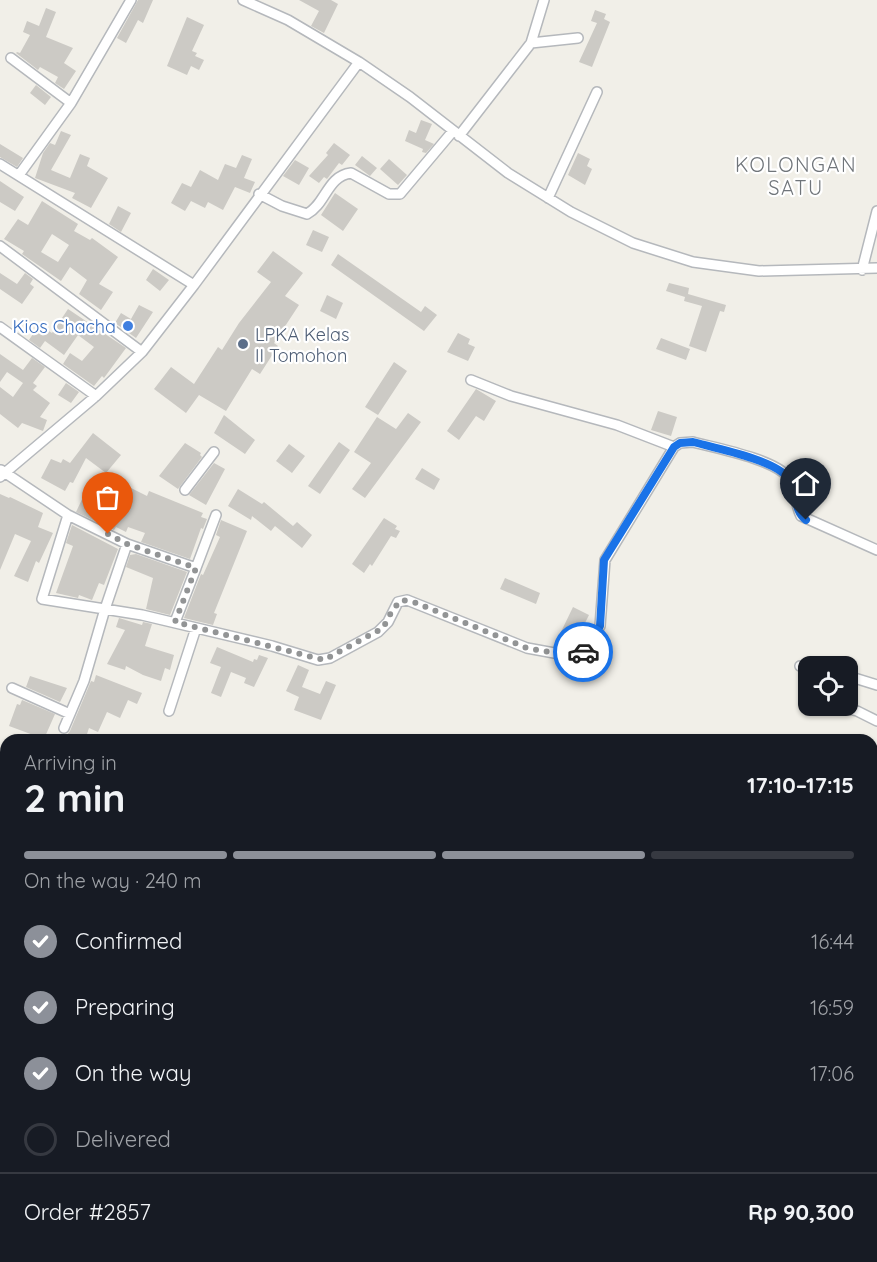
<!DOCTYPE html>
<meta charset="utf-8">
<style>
body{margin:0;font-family:Quicksand,sans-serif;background:#242831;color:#f1f3f6;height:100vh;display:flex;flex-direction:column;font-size:22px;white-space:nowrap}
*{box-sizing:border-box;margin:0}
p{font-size:20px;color:#9ea1a6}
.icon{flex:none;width:33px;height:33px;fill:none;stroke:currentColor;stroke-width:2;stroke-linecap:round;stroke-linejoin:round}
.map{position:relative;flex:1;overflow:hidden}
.details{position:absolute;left:0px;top:734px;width:878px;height:530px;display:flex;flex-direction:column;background:#171b24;border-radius:18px 18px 0 0;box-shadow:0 2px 4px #0004}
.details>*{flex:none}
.buttons{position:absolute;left:798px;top:656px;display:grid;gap:12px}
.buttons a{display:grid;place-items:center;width:60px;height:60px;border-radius:12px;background:#171b24;box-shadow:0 2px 4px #0004;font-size:30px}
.pin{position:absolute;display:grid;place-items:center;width:51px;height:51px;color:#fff;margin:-62px -26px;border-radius:50% 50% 50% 0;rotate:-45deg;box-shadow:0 0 6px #0007}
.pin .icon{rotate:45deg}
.courier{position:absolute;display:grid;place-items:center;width:60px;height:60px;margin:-30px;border:4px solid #1a73e8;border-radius:50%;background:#fff;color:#222;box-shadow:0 2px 8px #0007}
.head em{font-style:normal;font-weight:800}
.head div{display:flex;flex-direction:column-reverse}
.head{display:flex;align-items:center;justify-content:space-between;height:102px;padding:0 24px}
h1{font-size:39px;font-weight:800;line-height:45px}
.bar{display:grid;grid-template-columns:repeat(4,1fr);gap:9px 6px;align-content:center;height:72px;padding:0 24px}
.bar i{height:8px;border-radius:4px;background:#363941}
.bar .on{background:#8c9099}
.bar p{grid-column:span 4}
.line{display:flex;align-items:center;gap:15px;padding:0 24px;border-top:2px solid #363941}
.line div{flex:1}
ol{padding:0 24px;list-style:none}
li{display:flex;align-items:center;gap:18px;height:66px}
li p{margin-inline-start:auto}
li .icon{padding:6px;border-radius:50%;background:#8c9099;color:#fff;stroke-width:4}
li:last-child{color:#9ea1a6}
li i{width:33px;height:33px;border:3px solid #363941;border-radius:50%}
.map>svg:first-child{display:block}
</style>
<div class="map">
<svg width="877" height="1262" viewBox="0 0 877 1262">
<rect width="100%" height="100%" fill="#f1efe8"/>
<path fill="#cccac5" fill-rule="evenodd" d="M138 0H153L143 23 138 20 126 43 117 38Z
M299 0H331L338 4 324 33 311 26 319 11Z
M46 8 56 12 46 37 73 48 64 63 76 71 64 89 55 83 58 77 40 67 38 70 16 53 17 52 20 53 30 35 23 32 27 21 39 26Z
M595 10 606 14 604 19 610 22 592 67 579 62 597 23 591 21Z
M187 17 204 25 192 51 197 53 195 56 204 60 199 70 191 66 187 75 167 66Z
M36 85 51 97 45 105 30 93Z
M421 120 432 124 425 140 434 144 426 153 422 152 423 149 405 141 409 130 416 133Z
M61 131 71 135 51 170 70 178 80 154 90 158 87 166 108 178 91 208 72 198 75 193 35 178 43 153 50 143 55 145Z
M334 143 350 155 342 165 339 163 327 179 324 177 319 183 309 176 328 155 326 153Z
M0 144 23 158 17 167 0 157Z
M578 153 590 159 587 166 592 169 585 185 568 175Z
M242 155 252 159 244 178 255 182 250 193 235 187 223 210 208 202 205 208 191 201 185 211 171 203 182 183 191 187 200 170 218 180 225 164 236 168Z
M362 156 377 168 370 176 355 165Z
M389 159 407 175 398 185 380 169Z
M295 160 309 168 299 185 283 176Z
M0 181 24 197 15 211 0 202Z
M335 193 358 209 343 231 321 215Z
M42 201 78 224 74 231 90 240 92 238 118 257 99 284 113 292 101 310 79 294 87 280 70 267 61 281 22 254 24 251 4 239 18 219 28 225ZM52 234 69 245 58 262 41 252Z
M118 206 131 213 121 232 109 224Z
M313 230 329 237 322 252 306 245Z
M273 251 303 273 285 296 299 305 274 343 278 346 260 374 252 369 226 411 199 395 186 413 154 389 171 367 194 384 218 347 222 350 239 323 271 282 257 272Z
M338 254 421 312 425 306 437 315 424 331 331 265Z
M153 269 169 280 160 291 146 280Z
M0 273 17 284 25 273 33 279 30 284 34 287 22 304 0 289Z
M669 283 689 288 688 294 726 305 724 312 720 311 706 352 689 346 702 306 684 301 685 297 666 291Z
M327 295 343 303 336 319 320 311Z
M139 305 153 312 136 338 115 323 121 313 131 319Z
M68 309 126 348 104 378 102 376 94 386 63 364 70 353 82 361 94 347 78 335 64 355 45 341 40 348 29 340 39 325 52 333Z
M458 333 470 339 468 344 475 347 468 361 447 352Z
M661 338 690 349 686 360 656 349Z
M0 354 23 370 32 358 45 367 33 383 37 386 33 390 50 403 40 417 47 420 43 431 22 423 18 428 0 414V387L13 397 23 383 7 372 0 382Z
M394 362 407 371 378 415 365 407Z
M66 383 79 392 71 403 58 395Z
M476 389 496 401 484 421 476 416 459 440 447 431Z
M658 411 677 417 671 436 651 430Z
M408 413 421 422 365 498 352 489 371 463 354 452 377 417 396 429Z
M224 415 255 440 245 454 214 433Z
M93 433 121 455 106 473 86 458 73 483 70 482 65 491 41 478 51 459 61 463 63 459 70 463Z
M339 442 350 450 320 494 308 486Z
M185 443 201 453 200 455 202 457 178 489 159 476Z
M289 444 305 456 292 473 276 461Z
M214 463 225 469 206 505 189 495Z
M422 468 440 479 434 490 415 479Z
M103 474 147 496 149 491 203 513 201 517 207 519 203 529 201 528 190 559 141 542 145 533 128 527 126 532 116 527 114 530 76 512 86 491 95 496Z
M238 489 262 504 264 502 293 526 297 522 312 535 302 548 275 526 271 531 252 516 251 520 228 506Z
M0 494 9 498 10 497 43 513 38 527 53 533 39 563 36 561 28 582 14 576 31 541 15 534 0 570Z
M384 518 397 526 395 529 400 531 396 538 391 536 372 566 370 564 364 573 352 564Z
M221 520 247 531 214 613 217 614 213 625 184 618 201 574 203 575 220 537 216 535Z
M72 525 118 549 104 585 99 583 92 600 79 595 78 598 56 593 73 546 66 543Z
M136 554 187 572 170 615 146 609 153 578 126 567 130 555Z
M505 578 540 593 536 604 500 589Z
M573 607 589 615 575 643 559 636Z
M119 618 142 625 143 622 152 624 145 646 174 655 170 670 165 668 161 681 143 675 126 666 125 670 107 664 125 630 116 627Z
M217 647 253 662 254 659 257 660 259 655 268 658 254 687 244 683 246 678 231 672 221 697 211 693 221 667 210 663Z
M298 665 309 670 302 687 320 694 326 681 336 685 321 720 294 710 299 697 286 691Z
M96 675 142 693 137 704 128 700 120 718 107 712 98 732 89 728 85 740H63L70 731 91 681 94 682Z
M30 676 67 688 60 702 26 687Z
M22 700 55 714 44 739 9 726 17 704 20 705Z"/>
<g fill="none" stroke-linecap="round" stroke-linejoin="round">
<g stroke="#b5b8bc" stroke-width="12">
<path id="street" d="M243 0 288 20 359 62 410 97 508 173 571 212 633 243 693 262 759 271 877 268
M531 43 544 0
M11 58 71 103 131 0
M459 136 531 43 578 38
M0 164 194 285
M19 175 71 103
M259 194 282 206 307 214C326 204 327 176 351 173L389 194H400L453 131
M548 198 597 92
M0 246 142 352
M862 270 877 211
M0 327 96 396
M674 447 680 443 693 442C715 448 774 459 788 477 796 487 795 505 801 516L877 550
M1 470 68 515 127 544 196 568 216 515
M0 477 96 396 142 352 194 285 359 62
M185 490 214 452
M68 515 42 599 142 615 272 646 318 660 330 658 378 632 388 622 398 602 407 600 527 648 576 657 586 649 600 626 605 560 674 447 617 425 511 396 471 380
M175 622 196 568
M800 666 808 667
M848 676 877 685
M12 688 70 714
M833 705 857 711 877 721
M169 711 196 628
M64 728 84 681 105 609 127 544
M872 892 877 884
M872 916 877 920
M0 970 6 973
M643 1262 645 1257"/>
</g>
<use href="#street" stroke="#fff" stroke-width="9"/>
</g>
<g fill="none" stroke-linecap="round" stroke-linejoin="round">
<path stroke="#929495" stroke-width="6" stroke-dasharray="0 10.8" d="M108 534 127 544 196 568 175 622 324 660 383 628 393 609 402 600 416 603 527 648 576 657 583 652"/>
<path stroke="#1a73e8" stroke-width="8" d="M583 652 600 626 604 560 674 447 680 443 693 442C715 448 775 460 788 478 798 491 792 509 806 520"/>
</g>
<circle fill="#3f7fe0" stroke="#fff" stroke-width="2" cx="128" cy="326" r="6"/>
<circle fill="#5c6f8a" stroke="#fff" stroke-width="2" cx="243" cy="344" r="6"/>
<g text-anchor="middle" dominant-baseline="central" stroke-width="4.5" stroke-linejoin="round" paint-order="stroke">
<g font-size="18" fill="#366cbe" stroke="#fff" text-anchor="end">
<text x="116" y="326">Kios Chacha</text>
</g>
<g font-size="18" fill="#4e5e75" stroke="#fff" text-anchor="start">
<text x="255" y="334">LPKA Kelas<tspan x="255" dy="21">II Tomohon</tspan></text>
</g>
<g font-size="20" letter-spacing="1.5" fill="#70757a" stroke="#fff">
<text x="796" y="164">KOLONGAN<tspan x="796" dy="23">SATU</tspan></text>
</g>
</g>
</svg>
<div class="buttons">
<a><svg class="icon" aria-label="locate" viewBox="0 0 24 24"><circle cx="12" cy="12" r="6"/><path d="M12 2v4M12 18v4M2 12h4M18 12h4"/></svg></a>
</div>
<div class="pin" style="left:108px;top:534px;background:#ea580c"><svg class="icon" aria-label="bag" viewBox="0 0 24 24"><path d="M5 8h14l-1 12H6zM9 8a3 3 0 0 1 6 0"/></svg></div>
<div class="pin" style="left:806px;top:520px;background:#1f2937"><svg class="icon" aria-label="home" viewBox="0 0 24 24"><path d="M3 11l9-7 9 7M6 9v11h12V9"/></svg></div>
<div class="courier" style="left:583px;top:652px"><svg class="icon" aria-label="car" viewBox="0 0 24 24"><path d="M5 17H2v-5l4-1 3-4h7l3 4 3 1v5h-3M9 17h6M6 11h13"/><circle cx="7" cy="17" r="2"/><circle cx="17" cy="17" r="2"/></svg></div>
<section class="details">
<div class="head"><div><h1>2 min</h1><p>Arriving in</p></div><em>17:10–17:15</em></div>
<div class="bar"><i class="on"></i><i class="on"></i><i class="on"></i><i></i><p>On the way · 240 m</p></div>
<ol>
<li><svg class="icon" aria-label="check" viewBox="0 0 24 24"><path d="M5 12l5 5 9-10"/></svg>Confirmed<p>16:44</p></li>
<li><svg class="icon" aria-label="check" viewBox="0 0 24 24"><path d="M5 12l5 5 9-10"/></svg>Preparing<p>16:59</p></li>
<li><svg class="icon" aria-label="check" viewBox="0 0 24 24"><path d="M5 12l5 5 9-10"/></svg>On the way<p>17:06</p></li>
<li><i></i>Delivered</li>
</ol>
<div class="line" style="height:78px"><div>Order #2857</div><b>Rp 90,300</b></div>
</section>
</div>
